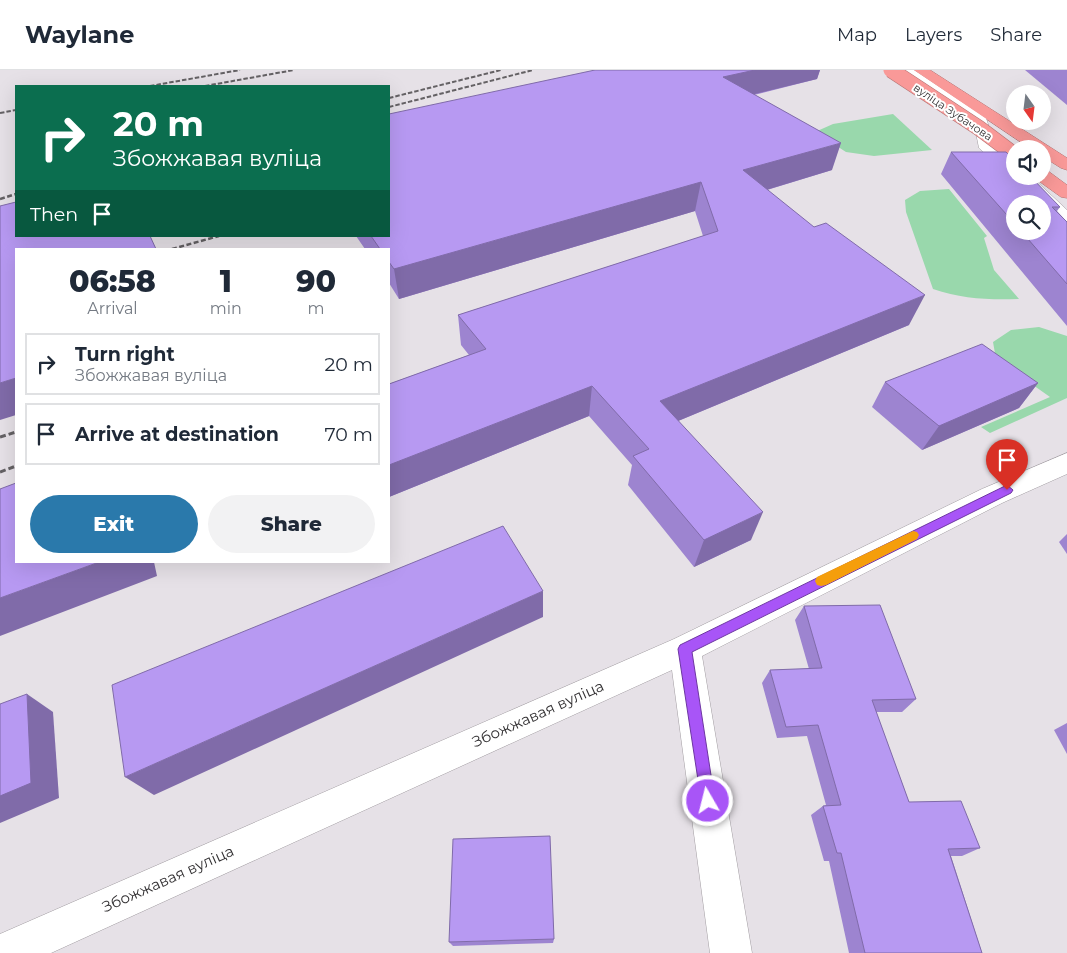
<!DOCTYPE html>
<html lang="en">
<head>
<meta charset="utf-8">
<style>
	:root { --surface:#fff; --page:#f2f2f3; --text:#1f2937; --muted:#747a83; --line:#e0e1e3; --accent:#2a79ab }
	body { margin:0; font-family:Montserrat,sans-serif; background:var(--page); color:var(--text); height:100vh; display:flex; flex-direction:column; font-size:19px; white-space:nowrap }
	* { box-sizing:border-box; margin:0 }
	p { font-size:16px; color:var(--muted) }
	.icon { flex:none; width:28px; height:28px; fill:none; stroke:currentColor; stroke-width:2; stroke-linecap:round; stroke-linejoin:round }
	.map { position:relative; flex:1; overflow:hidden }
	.details { position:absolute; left:15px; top:178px; width:375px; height:315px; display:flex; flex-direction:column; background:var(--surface); border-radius:0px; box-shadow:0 5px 20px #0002 }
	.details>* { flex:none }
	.top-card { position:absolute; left:15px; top:15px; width:375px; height:152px; border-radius:0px; box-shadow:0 5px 20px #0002; background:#0b6e4f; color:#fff; overflow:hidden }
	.needle { width:32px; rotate:166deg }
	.tools { position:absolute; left:1006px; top:15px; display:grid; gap:10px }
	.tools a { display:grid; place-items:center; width:45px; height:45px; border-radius:50%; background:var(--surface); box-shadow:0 5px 20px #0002; font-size:25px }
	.pin { position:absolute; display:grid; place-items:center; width:42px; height:42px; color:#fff; margin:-51px -21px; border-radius:50% 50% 50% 0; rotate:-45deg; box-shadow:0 0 5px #0007 }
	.pin .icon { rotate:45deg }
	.me { position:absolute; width:55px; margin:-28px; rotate:352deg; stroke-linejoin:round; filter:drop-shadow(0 0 4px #0008) }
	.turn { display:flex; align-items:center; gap:18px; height:105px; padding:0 15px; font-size:22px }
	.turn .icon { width:65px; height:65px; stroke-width:2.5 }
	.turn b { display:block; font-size:35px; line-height:42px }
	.then { display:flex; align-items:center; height:48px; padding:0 15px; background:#0003; gap:10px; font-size:19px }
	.eta { display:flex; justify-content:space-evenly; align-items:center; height:85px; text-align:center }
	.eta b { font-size:30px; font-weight:800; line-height:35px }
	.cta { display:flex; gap:10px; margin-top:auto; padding:10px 15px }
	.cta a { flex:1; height:58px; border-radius:30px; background:var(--accent); color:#fff; font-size:20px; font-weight:800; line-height:58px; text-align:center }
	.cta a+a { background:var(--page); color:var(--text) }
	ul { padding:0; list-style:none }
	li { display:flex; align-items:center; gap:15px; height:62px; margin:0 10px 8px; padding:0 5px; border:2px solid var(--line); border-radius:0px }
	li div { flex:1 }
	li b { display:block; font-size:19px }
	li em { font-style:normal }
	header { display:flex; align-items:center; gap:30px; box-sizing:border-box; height:70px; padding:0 25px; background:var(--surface); border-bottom:1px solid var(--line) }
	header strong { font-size:24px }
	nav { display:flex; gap:28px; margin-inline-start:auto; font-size:18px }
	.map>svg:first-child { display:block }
</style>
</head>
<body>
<header>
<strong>Waylane</strong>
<nav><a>Map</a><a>Layers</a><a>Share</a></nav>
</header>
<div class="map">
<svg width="1067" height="883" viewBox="0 0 1067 883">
	<rect width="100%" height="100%" fill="#e6e1e7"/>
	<g fill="#99d8ac">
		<polygon points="893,44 932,80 874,86 846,82 815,62 833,54"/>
		<path d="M949,119L987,166L984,168L994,200L1019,229C989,230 962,229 933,219L906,142L905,130L920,121Z"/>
		<polygon points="1039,257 1067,266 1067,328 990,363 981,357 1050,327 996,289 993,272 1011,260"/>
	</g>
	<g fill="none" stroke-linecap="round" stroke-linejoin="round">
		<defs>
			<g id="street">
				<polygon points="898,0 914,0 986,48 995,76 1015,94 1015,106 1018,106 1009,106 979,78 974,53"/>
				<polygon points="1030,110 1036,111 1067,140 1067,155 1061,154 1042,136 1042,134 1040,134 1021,115 1024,111"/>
				<polygon points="1067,383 1067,404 1002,433 702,586 752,883 710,883 672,600 51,883 0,883 0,864 674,569 982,419"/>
			</g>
			<g id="highway">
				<polygon points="914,0 930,0 1067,88 1067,100 1061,98 1042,86 1042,79 1031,79"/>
				<polygon points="1042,100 1048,101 1067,115 1067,128 1061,127 1036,109 1034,106 1042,106"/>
			</g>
		</defs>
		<use href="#street" stroke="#a29da2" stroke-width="1"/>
		<use href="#highway" stroke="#b37474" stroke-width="1"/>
		<use href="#street" fill="#fff" fill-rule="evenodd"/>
		<use href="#highway" fill="#f99998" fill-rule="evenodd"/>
		<g stroke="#646164" stroke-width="2" stroke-dasharray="4.5 2" stroke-linecap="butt">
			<polyline points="150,16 240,0"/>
			<polyline points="205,16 294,0"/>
			<polyline points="389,28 501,0"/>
			<polyline points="389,37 533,0"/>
			<polyline points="0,43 16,40"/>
		</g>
		<g stroke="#646164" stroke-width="2.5" stroke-dasharray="5 2.5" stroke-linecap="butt">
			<polyline points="0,129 16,124"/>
			<polyline points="172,179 219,166"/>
		</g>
		<g stroke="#646164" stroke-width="3" stroke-dasharray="6 3" stroke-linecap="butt">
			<polyline points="0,367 16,362"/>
			<polyline points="0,402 16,396"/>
		</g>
		<defs>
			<polyline id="highway-bridge" points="891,0 979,58 1015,85"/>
		</defs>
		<use href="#highway-bridge" stroke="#b37474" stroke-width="16" stroke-linecap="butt"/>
		<use href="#highway-bridge" stroke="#f99998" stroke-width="15"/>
	</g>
	<g fill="#9d84d0" fill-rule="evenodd">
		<polygon points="595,0 820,0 817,9 754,25 832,100 767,120 909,255 678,351 751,470 694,497 628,415 632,395 589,346 389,427 389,314 469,285 461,275 458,245 703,166 695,141 399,229 389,213 389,179 365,179 356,166 389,166"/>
		<polygon points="1025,0 1067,0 1067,35"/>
		<path d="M951,82L1060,137L1057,141L1067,152V256L941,104ZM1015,134L1042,161H1015Z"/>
		<polygon points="885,312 1038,313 1019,338 922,380 872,337"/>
		<polygon points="1067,464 1067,484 1059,472"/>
		<polygon points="804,536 916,629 902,642 876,642 909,732 980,778 962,786 951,786 982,883 849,883 829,791 824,791 811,745 823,736 826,735 807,666 777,668 762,613 770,600 809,599 795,550"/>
		<polygon points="1067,653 1067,684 1054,660"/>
		<polygon points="554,869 553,873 453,876 449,872"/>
	</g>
	<g fill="#806ba9">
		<polygon points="755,0 820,0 817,9 718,33 723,7"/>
		<polygon points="841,73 832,100 736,129 743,100"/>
		<polygon points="701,112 695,141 399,229 394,199"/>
		<polygon points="925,225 909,255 654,361 660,331"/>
		<polygon points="16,308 16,345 0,350 0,313"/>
		<polygon points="1038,313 1019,338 922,380 939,356"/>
		<polygon points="592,316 589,346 389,427 389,395"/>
		<polygon points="763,442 751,470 694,497 704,470"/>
		<polygon points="102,491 156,491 154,492 157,506 0,566 0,528"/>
		<polygon points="543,521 543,547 154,725 125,707"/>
		<polygon points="27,624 53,642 59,728 0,753 0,726"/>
	</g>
	<g fill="#b799f2" stroke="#806ba9">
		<polygon points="595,0 755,0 723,7 841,73 743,100 814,157 826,153 925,225 660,331 763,442 704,470 633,386 649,379 592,316 389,395 389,314 486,279 458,245 718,161 701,112 394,199 389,192 389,179 380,179 371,166 389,166 389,44"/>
		<polygon points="951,82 1006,82 1015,91 1015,106 1030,106 1060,137 1052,137 1067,152 1067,214 1021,161 1042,161 1042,134 1015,134 1015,154"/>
		<polygon points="16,132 16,166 150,166 156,179 16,179 16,308 0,313 0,136"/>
		<polygon points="982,274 1038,313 939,356 885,312"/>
		<polygon points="16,413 16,491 102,491 0,528 0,419"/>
		<polygon points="503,456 543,521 125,707 112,615"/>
		<polygon points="880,535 916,629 872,630 909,732 961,731 980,778 948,779 982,883 865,883 841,783 837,783 823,736 841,735 818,655 786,657 770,600 822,598 804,536"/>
		<polygon points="27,624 31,713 0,726 0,634"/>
		<polygon points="550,766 554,869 449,872 453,769"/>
	</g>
	<polygon fill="#a855f7" stroke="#6d37a1" points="1007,415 1013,420 1011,423 692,582 715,731 713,736 708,739 702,736 678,579 680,575"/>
	<polygon fill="#f59e0b" points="913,461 917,462 919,465 917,469 826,515 821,516 817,515 815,511 817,507"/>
	<g text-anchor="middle" stroke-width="4" stroke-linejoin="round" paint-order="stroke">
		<g font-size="11" fill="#323032" stroke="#fff">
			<text transform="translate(953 42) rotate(34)" y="4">вуліца Зубачова</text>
		</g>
		<g font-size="15" fill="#323032" stroke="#fff">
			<text transform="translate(538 644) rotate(-24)" y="5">Збожжавая вуліца</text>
			<text transform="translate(168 809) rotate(-24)" y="5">Збожжавая вуліца</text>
		</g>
	</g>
</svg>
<div class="tools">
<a><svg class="needle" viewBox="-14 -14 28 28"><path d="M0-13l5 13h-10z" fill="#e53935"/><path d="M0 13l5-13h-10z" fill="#747a83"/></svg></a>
<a><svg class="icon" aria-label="sound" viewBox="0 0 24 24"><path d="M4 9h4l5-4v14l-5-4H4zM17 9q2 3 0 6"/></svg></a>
<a><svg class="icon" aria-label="search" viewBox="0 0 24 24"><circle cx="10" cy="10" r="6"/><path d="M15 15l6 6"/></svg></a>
</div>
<div class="pin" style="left:1007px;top:420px;background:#d93025"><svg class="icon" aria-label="arrive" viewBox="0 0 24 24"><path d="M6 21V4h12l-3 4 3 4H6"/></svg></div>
<svg class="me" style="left:708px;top:731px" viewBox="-20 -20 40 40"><circle r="17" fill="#a855f7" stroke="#fff" stroke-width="3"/><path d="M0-11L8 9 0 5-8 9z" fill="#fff"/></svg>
<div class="top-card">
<div class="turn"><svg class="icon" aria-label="right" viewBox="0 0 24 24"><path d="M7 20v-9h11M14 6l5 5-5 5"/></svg><div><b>20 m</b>Збожжавая вуліца</div></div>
<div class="then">Then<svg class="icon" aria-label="arrive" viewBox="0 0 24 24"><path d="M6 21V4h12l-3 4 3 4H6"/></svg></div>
</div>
<section class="details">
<div class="eta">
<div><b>06:58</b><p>Arrival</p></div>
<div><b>1</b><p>min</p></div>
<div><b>90</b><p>m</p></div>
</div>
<ul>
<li><svg class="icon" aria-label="right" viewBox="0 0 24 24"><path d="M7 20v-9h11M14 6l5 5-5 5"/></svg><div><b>Turn right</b><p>Збожжавая вуліца</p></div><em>20 m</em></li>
<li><svg class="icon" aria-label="arrive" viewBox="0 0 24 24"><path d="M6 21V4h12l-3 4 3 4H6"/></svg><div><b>Arrive at destination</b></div><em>70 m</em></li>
</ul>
<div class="cta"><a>Exit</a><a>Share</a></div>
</section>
</div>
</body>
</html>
